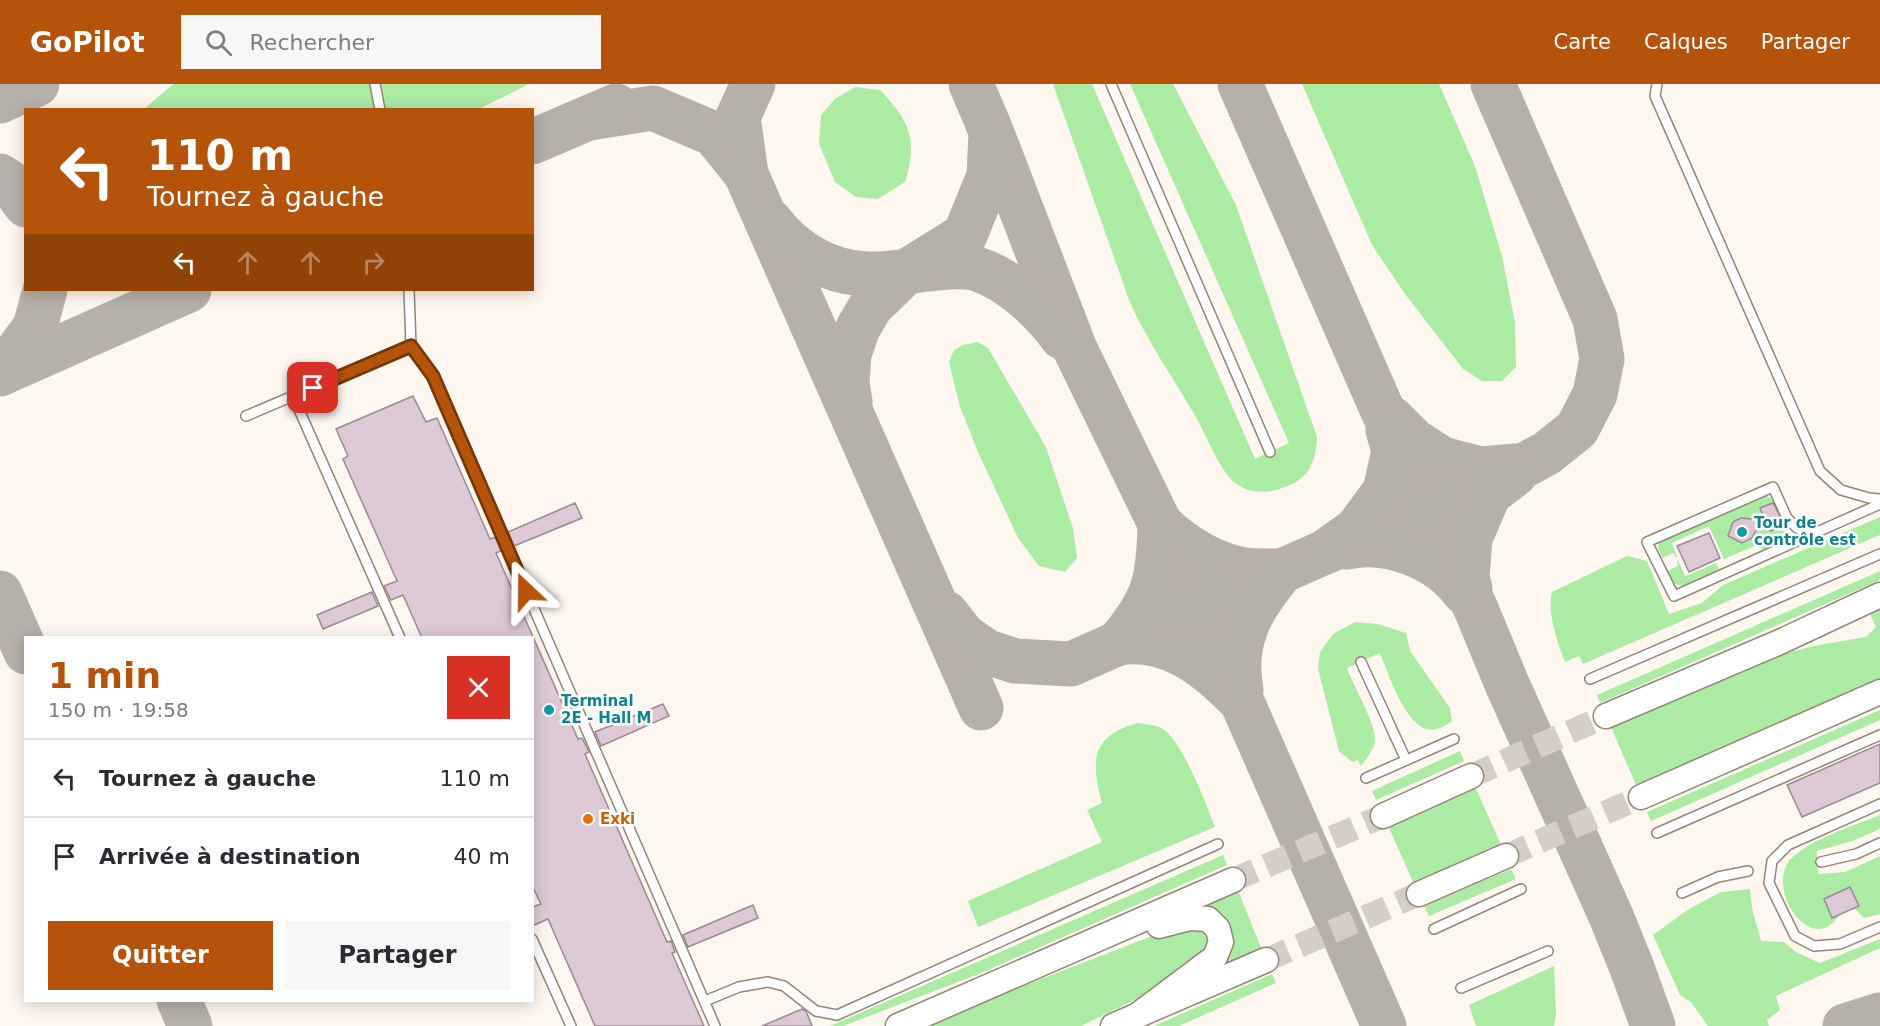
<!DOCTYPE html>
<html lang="fr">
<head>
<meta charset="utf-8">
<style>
	:root { --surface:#fff; --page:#f7f7f7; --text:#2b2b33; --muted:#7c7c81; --line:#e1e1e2; --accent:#b45309 }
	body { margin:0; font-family:"DejaVu Sans",sans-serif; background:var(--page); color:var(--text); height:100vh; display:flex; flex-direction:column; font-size:22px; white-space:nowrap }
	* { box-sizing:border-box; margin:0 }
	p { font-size:20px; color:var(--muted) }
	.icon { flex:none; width:33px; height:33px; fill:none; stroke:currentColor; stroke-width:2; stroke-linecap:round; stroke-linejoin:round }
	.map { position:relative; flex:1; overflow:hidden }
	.side { position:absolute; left:24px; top:552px; width:510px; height:366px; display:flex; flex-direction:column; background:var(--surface); border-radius:0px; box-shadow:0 3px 15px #0003 }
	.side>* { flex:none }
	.banner { position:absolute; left:24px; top:24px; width:510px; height:183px; border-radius:0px; box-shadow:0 3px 15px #0003; background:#b45309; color:#fff; overflow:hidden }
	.pin { position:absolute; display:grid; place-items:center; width:51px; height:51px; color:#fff; margin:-26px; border-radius:12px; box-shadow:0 3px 9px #0006 }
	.me { position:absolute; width:66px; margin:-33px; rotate:337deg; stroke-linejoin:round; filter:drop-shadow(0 0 4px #0008) }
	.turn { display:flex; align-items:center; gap:21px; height:126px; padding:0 24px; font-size:27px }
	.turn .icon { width:78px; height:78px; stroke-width:2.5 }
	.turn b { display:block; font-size:42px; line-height:51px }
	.lanes { display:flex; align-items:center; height:57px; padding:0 24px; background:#0003; justify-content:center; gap:30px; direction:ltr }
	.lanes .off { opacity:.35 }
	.round { display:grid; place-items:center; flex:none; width:63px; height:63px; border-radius:0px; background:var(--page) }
	.overview { display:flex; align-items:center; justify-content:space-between; height:102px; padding:0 24px }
	h1 { font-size:36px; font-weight:700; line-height:45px; color:var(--accent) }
	.primary-button { display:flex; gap:12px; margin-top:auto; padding:12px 24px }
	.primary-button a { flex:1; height:69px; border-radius:0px; background:var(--accent); color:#fff; font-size:24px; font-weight:700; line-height:69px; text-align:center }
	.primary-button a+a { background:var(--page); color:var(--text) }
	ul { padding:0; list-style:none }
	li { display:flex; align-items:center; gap:18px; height:78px; padding:0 24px; border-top:2px solid var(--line) }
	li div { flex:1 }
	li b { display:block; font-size:22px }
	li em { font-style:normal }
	header { display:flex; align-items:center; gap:36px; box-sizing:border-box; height:84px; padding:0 30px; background:var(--accent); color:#fff }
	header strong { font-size:28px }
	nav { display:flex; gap:33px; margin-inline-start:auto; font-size:21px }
	.search { width:420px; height:54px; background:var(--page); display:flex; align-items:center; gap:15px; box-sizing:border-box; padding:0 21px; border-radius:0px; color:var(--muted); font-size:22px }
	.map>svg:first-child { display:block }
</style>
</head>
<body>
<header>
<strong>GoPilot</strong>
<div class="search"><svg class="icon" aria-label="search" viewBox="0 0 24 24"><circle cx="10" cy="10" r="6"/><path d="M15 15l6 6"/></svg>Rechercher</div>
<nav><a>Carte</a><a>Calques</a><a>Partager</a></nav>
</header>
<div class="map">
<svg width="1880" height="942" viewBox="0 0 1880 942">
	<rect width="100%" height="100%" fill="#fdf7f0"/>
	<g fill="#abeba4">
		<polygon points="173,0 529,0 479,25 143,26"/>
		<path d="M1053,0H1092L1255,375L1289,359L1130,0H1173L1236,121L1317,353C1316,374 1311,392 1290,401C1272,409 1251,412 1234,398C1220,386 1206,352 1197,335C1175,296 1147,258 1129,216Z"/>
		<polygon points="1302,0 1439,0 1475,82 1502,172 1515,239 1516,283 1502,297 1482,297 1463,285 1405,210 1372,161"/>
		<path d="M855,3L880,6C910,37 918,56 905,98L878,115L856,113L835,98L819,60L821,31L835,15Z"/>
		<polygon points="978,258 988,264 1046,363 1073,444 1077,474 1065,488 1039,482 1018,454 978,368 960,323 949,278 954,266 963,261"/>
		<path d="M1765,410L1775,418L1761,425L1770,447L1785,441C1786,460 1778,459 1763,467L1759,460L1724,475L1709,442L1672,459L1677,473L1676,474L1673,469L1662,474C1658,465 1656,460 1663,453Z"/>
		<path d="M1880,433V451L1583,580L1579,572L1565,578C1557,557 1547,530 1552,508L1627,472L1647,477L1669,530L1702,519L1723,501Z"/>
		<polygon points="1678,476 1685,492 1716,479 1719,485 1683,502 1674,500 1667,487 1678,482 1677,477"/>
		<polygon points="1880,487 1880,496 1600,619 1597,611"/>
		<polygon points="1880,525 1880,596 1637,703 1610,641 1761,575 1819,561 1866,553 1876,543 1870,530"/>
		<path d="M1355,538L1378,540L1406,549L1410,567L1450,624L1452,637C1445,642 1435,648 1426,645C1404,638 1388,589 1380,569L1347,584C1353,602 1376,639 1375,657C1374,666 1366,675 1361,682L1358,676L1352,678L1339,667L1318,585L1320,568L1333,550Z"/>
		<polygon points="1880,626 1880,636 1651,737 1647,728"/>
		<path d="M1137,639C1144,640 1154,641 1161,644C1181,653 1207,722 1215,743L978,843L968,817L1102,758L1087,726L1102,719C1091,677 1090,653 1137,639Z"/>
		<polygon points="1460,667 1464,677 1376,716 1372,707"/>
		<polygon points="1473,698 1501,761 1414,800 1386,737"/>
		<path d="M1880,731V745L1852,757L1817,767L1818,790L1845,788L1880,772V830L1864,834L1855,825C1851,826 1846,827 1842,829C1835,835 1831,844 1820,845C1808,846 1797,835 1791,825C1783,813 1779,790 1789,777C1808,755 1854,742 1880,731Z"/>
		<polygon points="1223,771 1227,781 979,890 843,942 830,942"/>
		<polygon points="1511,785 1516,795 1429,832 1424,822"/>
		<polygon points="1237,804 1262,866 1221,884 1224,872 1193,824"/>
		<polygon points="1750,805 1752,824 1761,857 1784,858 1796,868 1820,879 1880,855 1880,864 1776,912 1780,926 1767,936 1769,942 1708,942 1691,918 1680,911 1653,851 1689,825 1721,808"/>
		<polygon points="1200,840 1214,859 1141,913 1081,942 920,942 1170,845"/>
		<polygon points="1554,882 1556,930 1554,942 1476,942 1469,921"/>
		<polygon points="1272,890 1276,899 1179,942 1154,942"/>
	</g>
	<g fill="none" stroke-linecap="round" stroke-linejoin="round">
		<g stroke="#b6b0aa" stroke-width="45">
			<polyline points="971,0 991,47 1075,265 1200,522 1384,942"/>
			<polyline points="1240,0 1382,325 1476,525 1507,600 1611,832 1632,884 1653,942"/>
			<polyline points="0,17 37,0"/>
			<polyline points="589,34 653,24 714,50 746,90 981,624"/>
			<polyline points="532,58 616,22"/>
			<polyline points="746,90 738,33 753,0"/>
			<polyline points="0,92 9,98 26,121"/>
			<path d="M770,137C793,168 829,189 867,190C887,191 908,187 927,185C942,184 962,180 977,185C1011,196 1042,226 1062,253"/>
			<polyline points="0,284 11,276 35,243 45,206"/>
			<polyline points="0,290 189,206"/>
			<polyline points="850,318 847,299 849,270 858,244 871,222 907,187 965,151 989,92 991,49"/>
			<polyline points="1391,334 1413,356 1442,375 1481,385 1516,382"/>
			<path d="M1160,440C1182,461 1209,478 1239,485C1253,488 1268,487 1282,487"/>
			<path d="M1347,463C1388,454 1439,474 1464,508"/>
			<polyline points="1325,468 1525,381 1547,369 1577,345 1595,310 1602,275 1595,235 1493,0"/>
			<polyline points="1470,505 1467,493 1470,454 1489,410 1515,390"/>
			<polyline points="0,509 26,568"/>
			<polyline points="946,529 964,552 987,568 1015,577 1071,580 1325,468 1357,445 1385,407 1394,367 1388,346"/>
			<path d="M1118,559C1165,551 1203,579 1235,611"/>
			<path d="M1118,559C1155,516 1159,495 1160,439"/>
			<path d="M1241,606C1232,556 1251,524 1282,487"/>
			<polyline points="179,916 190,942"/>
			<polyline points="1845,942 1880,931"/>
		</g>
	</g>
	<g fill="#ddc8d5" stroke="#9c8995" stroke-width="1.5">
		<polygon points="413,312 426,338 437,334 490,455 496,453 501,467 496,469 578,655 582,654 589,668 585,670 667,858 671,857 675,868 672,869 704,942 595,942 548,835 532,842 532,823 541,820 532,802 532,554 422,554 403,511 391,516 384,502 397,497 343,375 348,372 336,345"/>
		<polygon points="575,419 582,434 514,462 508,448"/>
		<polygon points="1773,419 1785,441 1770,447 1760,424"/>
		<polygon points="1741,434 1761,436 1752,454 1742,459 1728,452 1733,438"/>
		<polygon points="1709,449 1720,474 1689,488 1677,462"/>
		<polygon points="372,508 378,522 323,545 317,531"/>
		<polygon points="663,620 669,632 601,662 595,648"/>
		<polygon points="1880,660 1880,699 1802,733 1787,701"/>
		<polygon points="1850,803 1859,822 1832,834 1824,815"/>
		<polygon points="753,821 758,834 688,863 683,851"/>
		<polygon points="802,925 806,927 812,942 762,942"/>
	</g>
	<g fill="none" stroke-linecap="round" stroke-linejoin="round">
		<g stroke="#d4cec7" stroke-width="24" stroke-dasharray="24 12" stroke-linecap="butt">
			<polyline points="1471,692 1606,632"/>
			<polyline points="1506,772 1641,713"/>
			<polyline points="1233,796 1383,732"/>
			<polyline points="1266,876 1419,810"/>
		</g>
		<defs>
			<g id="lane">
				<polyline points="375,0 380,26"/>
				<polyline points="1111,0 1270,368"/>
				<polyline points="1657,0 1655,12 1820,387 1841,406 1869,414 1880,415"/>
				<polyline points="409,206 411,262 433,292 715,942"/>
				<polyline points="293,312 400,554"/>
				<polyline points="246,332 411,262"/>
				<polyline points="1818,448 1797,444 1787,434 1773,403 1647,458 1674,512 1880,420"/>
				<polyline points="1361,578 1406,676"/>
				<polyline points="1590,595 1880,470"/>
				<polyline points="1366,694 1454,655"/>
				<polyline points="1880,720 1788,761 1772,777 1769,799 1795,852 1814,862 1840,860 1880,843"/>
				<polyline points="1657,749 1880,651"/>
				<polyline points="1821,778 1856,770 1880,759"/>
				<polyline points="1682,809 1718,793 1748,787"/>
				<polyline points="1434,845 1521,805"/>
				<polyline points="532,855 571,942"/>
				<polyline points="1461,904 1548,867"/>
				<polyline points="705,917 739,903 768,898 784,902 816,927 837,931 1218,760"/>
			</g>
			<g id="secondary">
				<polyline points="1606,632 1782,557 1880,511"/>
				<polyline points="1641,713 1880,608"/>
				<polyline points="1383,732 1471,692"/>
				<polyline points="1419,810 1506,772"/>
				<polyline points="1139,930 1215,873 1221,858 1218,845 1208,835 1190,834 1159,842"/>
				<polyline points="898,942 1233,796"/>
				<polyline points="1113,942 1266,876"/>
			</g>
		</defs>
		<use href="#lane" stroke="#938676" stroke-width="12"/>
		<use href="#secondary" stroke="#938676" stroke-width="27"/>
		<use href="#lane" stroke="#fff" stroke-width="9"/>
		<use href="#secondary" stroke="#fff" stroke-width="24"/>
	</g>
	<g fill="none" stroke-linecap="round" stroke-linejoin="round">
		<defs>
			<polyline id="route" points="313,304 411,262 433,292 526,507"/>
		</defs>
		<use href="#route" stroke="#753606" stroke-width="15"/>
		<use href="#route" stroke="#b45309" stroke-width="10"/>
	</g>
	<g fill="#0f9aa8" stroke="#fff" stroke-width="2">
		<circle cx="1742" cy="448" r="6"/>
		<circle cx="549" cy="626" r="6"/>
	</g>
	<circle fill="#e8710a" stroke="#fff" stroke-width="2" cx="588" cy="735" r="6"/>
	<g text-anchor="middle" stroke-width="5" stroke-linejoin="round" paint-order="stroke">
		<g font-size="15" font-weight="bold" fill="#0d838f" stroke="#fff" text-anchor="start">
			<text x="1754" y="444">Tour de<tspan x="1754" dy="17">contrôle est</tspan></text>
			<text x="561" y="622">Terminal<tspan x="561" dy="17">2E - Hall M</tspan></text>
		</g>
		<g font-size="15" font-weight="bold" fill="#c56008" stroke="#fff" text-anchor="start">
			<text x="600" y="740">Exki</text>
		</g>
	</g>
</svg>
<div class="pin" style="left:313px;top:304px;background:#d93025"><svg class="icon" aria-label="arrive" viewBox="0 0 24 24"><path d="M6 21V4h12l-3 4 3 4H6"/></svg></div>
<svg class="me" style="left:526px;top:507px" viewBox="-20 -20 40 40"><path d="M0-17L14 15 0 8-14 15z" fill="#b45309" stroke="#fff" stroke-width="4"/></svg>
<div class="banner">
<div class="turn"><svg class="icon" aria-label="left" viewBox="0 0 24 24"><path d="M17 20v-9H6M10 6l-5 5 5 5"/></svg><div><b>110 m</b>Tournez à gauche</div></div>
<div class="lanes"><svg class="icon" aria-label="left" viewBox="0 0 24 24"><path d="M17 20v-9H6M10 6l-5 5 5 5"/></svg><svg class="icon off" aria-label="ahead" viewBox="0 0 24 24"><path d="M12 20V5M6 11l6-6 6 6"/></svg><svg class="icon off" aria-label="ahead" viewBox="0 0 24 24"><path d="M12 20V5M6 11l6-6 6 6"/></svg><svg class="icon off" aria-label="right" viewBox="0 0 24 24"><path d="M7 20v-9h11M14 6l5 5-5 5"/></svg></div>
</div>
<section class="side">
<div class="overview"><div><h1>1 min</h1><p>150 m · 19:58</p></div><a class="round" style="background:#d93025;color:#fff"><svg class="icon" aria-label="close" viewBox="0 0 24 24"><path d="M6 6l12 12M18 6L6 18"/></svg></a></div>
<ul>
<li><svg class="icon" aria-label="left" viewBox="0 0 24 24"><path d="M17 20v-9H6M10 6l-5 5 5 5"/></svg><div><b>Tournez à gauche</b></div><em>110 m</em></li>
<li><svg class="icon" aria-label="arrive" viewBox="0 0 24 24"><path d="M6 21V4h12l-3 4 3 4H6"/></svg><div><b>Arrivée à destination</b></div><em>40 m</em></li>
</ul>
<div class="primary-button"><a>Quitter</a><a>Partager</a></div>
</section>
</div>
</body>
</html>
